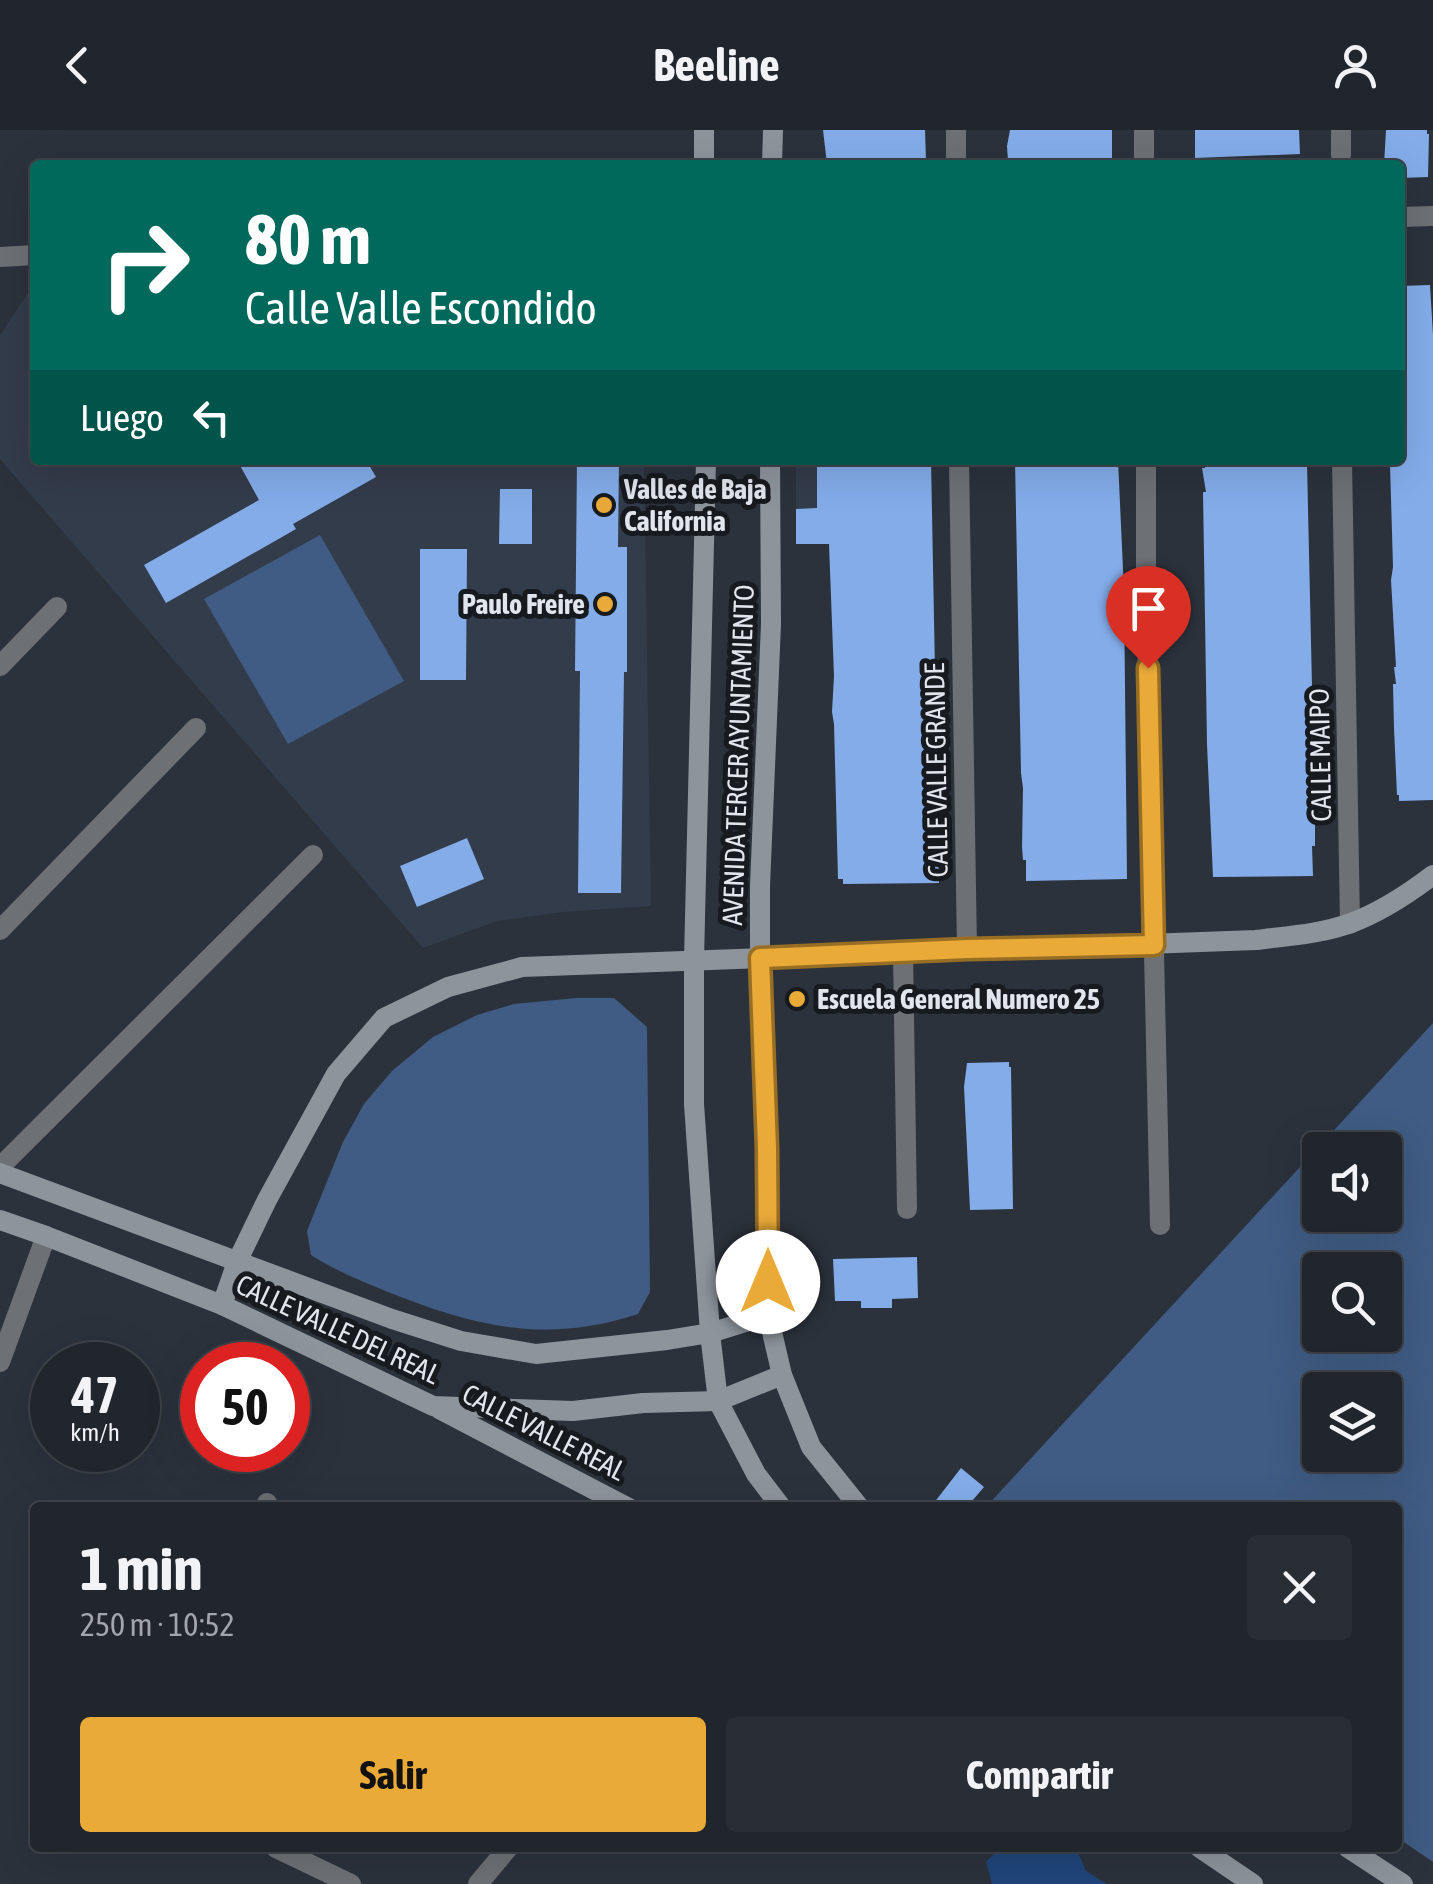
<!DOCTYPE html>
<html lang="es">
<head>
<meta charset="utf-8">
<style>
	:root { --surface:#21262d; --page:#292e35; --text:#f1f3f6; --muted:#a2a5aa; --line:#3e4349; --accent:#eaaa38 }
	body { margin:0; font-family:"Asap Condensed",sans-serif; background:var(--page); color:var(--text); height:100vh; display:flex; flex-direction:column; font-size:38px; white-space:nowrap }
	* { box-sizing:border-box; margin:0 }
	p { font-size:32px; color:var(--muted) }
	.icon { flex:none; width:55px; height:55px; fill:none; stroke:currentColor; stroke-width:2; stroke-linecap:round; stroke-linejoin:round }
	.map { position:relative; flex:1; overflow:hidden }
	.sheet { position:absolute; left:30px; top:1372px; width:1372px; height:350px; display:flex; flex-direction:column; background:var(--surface); border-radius:10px; box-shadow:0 10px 40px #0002,0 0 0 2px var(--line) }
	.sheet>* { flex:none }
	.hud { position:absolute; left:30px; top:30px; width:1375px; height:305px; border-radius:10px; box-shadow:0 10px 40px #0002,0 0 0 2px var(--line); background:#00695c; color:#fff; overflow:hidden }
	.controls { position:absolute; left:1302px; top:1002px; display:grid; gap:20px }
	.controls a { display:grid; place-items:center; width:100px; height:100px; border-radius:10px; background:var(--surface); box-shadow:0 10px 40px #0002,0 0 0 2px var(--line); font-size:50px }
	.speed { position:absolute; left:30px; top:1212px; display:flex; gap:20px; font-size:50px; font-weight:700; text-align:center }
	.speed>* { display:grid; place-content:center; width:130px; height:130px; border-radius:50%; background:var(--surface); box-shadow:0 10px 40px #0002,0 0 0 2px var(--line); line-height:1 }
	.speed small { font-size:25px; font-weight:400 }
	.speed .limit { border:15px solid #d22; background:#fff; color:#111 }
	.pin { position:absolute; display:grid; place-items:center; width:85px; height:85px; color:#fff; margin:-102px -42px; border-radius:50% 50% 50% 0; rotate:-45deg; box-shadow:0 0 10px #0007 }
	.pin .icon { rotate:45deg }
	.me { position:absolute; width:110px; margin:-55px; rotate:0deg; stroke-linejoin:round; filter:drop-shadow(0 0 8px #0008) }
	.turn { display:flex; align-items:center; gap:35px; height:210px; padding:0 50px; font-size:45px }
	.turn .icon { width:130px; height:130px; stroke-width:2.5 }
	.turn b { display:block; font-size:70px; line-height:85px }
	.then { display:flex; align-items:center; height:95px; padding:0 50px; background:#0003; gap:20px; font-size:38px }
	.round { display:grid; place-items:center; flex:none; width:105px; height:105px; border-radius:10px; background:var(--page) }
	.headline { display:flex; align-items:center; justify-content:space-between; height:170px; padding:0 50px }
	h1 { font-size:60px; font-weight:700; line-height:75px }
	.cta { display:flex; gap:20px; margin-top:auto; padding:20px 50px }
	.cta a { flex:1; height:115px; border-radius:10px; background:var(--accent); color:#111; font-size:40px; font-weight:700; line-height:115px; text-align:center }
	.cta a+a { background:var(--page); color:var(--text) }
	header { display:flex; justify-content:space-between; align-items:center; height:130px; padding:0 50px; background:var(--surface); font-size:45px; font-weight:700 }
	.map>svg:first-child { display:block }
</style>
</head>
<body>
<header><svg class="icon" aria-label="back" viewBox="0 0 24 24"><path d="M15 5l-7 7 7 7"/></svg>Beeline<svg class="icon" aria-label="person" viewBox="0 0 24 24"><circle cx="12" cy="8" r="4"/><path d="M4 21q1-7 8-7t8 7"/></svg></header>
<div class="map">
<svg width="1433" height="1754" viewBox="0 0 1433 1754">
	<rect width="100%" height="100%" fill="#2c323c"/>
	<g fill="#333c4b">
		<polygon points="34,154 35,330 644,330 651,776 563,782 497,791 423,818 0,329 0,205"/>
		<rect x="796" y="330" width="72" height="84"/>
	</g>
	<g fill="#405c84" fill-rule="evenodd">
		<polygon points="320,405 404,551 288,614 204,469"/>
		<path d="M576,868H614L647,897L650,1162L638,1184C546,1214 476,1197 388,1162C362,1151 336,1141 311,1125L307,1101L343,1012L364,974L392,941L433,907L477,885L514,874Z"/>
		<path d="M1433,893V1732L1398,1708V1378L986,1377ZM1320,1020H1385V1085H1320ZM1320,1140H1385V1205H1320ZM1320,1260H1385V1325H1320Z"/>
	</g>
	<polygon fill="#20457a" points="999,1718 1076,1718 1086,1741 1107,1754 992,1754 986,1732"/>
	<g fill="#83ace9">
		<polygon points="823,0 925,0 926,32 827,34"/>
		<polygon points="1010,0 1112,0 1112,28 1008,31 1007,16"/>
		<polygon points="1195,0 1299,0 1300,24 1195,28"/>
		<polygon points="1386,0 1427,0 1427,4 1429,4 1428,47 1400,48 1400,35 1384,35"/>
		<polygon points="1430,155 1433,205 1433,670 1399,671 1399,665 1397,665 1394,598 1393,554 1396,554 1394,537 1396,537 1391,450 1393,437 1390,334 1392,334 1392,330 1400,330 1400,156"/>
		<polygon points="237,330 366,330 376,347 293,394 296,399 166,473 144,435 259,370"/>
		<polygon points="577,330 619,330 618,417 627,417 627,542 624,542 621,763 578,763 580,541 575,541"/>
		<polygon points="817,330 931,330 939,753 843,754 843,749 838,749 834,594 832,582 834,546 829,414 796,414 796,379 817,378"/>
		<polygon points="1015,330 1118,330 1124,461 1127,749 1026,751 1026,730 1023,730 1022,717 1023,658 1021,643"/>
		<polygon points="1205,330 1306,330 1305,334 1307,334 1315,690 1315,716 1312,716 1313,746 1213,747 1207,614 1203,362 1206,362 1202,338 1205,338"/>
		<polygon points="500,359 532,359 532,414 499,414"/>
		<polygon points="420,419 467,419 466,550 420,550"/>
		<polygon points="467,708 484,749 417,777 400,736"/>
		<polygon points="1009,932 1009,937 1011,937 1013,1079 970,1080 964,957 967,933"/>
		<polygon points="917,1127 918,1168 892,1169 892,1178 861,1178 861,1171 835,1171 833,1129"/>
		<polygon points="961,1338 984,1357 966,1378 930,1378"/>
	</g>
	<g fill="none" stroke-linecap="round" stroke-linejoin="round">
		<g stroke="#6d7176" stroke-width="20">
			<polyline points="956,0 956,35"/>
			<polyline points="1144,0 1144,35"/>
			<polyline points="1341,0 1341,25"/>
			<polyline points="1400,87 1433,86"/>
			<polyline points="0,127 35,125"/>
			<polyline points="959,330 967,819"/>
			<polyline points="1146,330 1146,458 1160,1095"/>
			<polyline points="1342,330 1350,794"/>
			<polyline points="0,536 57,477"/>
			<polyline points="0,800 196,598"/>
			<polyline points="903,822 907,1079"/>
			<polyline points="0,1037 313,725"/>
			<polyline points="0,1232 46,1106"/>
			<polyline points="265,1378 267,1373"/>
			<polyline points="276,1718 351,1754"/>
			<polyline points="478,1754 508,1718"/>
		</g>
		<g stroke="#8e949c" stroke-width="20">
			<polyline points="704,0 704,35"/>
			<polyline points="772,35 773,0"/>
			<polyline points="706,330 694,830 694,974 710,1203 718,1271 756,1344 782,1378"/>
			<polyline points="770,330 771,494 760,756 760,828 767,1018 768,1185 782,1245 811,1317 860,1378"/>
			<polyline points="0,1043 392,1189 461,1211 536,1224 667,1210 710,1203 768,1185"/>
			<polyline points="0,1090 46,1106 222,1175 433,1276 573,1281 643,1273 718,1271 782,1245"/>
			<path d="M222,1175L237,1132L267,1070L336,944L384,888L448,857L522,837L1256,810C1287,806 1321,804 1351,793C1381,782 1408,764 1433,745"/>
			<polyline points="439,1279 629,1378"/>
			<polyline points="1200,1718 1253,1754"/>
			<polyline points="1348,1718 1403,1754"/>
		</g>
	</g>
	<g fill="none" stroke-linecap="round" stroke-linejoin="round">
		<defs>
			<polyline id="route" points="768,1152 767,1018 760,828 967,819 1154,815 1148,538"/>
		</defs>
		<use href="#route" stroke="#986e24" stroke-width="25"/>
		<use href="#route" stroke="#eaaa38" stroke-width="18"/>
	</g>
	<g fill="#eaaa38" stroke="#171a1e" stroke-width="4">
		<circle cx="604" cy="375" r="10"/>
		<circle cx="605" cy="474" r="10"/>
		<circle cx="797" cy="869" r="10"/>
	</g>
	<g text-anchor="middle" stroke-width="10" stroke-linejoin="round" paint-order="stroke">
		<g font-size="28" font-weight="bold" fill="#e1e5ec" stroke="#171a1e" text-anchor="start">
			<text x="624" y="369">Valles de Baja<tspan x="624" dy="32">California</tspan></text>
			<text x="585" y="484" text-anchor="end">Paulo Freire</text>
			<text x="817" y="879">Escuela General Numero 25</text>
		</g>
		<g font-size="28" fill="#e1e5ec" stroke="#171a1e">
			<text transform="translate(738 625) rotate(-88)" y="10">AVENIDA TERCER AYUNTAMIENTO</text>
			<text transform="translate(1320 625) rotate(-91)" y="10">CALLE MAIPO</text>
			<text transform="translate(936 640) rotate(-91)" y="10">CALLE VALLE GRANDE</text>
			<text transform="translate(338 1199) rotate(25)" y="10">CALLE VALLE DEL REAL</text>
			<text transform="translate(544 1302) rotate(27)" y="10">CALLE VALLE REAL</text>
		</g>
	</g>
</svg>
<div class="controls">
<a><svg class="icon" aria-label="sound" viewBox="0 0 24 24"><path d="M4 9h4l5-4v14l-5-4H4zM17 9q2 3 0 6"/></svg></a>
<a><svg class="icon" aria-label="search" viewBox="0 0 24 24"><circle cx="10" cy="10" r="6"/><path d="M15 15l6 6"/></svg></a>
<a><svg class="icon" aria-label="layers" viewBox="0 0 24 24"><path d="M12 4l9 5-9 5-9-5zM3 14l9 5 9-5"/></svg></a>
</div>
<div class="speed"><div>47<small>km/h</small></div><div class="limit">50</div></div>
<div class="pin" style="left:1148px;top:538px;background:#d93025"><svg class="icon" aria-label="arrive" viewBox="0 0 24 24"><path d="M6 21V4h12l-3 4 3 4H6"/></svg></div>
<svg class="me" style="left:768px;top:1152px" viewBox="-20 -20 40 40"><circle r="19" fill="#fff"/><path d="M0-13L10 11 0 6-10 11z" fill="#eaaa38"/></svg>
<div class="hud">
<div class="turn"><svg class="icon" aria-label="right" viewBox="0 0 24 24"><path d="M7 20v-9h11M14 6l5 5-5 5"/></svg><div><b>80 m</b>Calle Valle Escondido</div></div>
<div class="then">Luego<svg class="icon" aria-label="left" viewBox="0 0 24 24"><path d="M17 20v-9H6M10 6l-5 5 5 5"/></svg></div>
</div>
<section class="sheet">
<div class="headline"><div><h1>1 min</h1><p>250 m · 10:52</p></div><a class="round"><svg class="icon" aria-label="close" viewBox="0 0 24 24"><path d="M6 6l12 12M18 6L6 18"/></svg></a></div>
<div class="cta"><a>Salir</a><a>Compartir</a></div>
</section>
</div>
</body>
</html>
